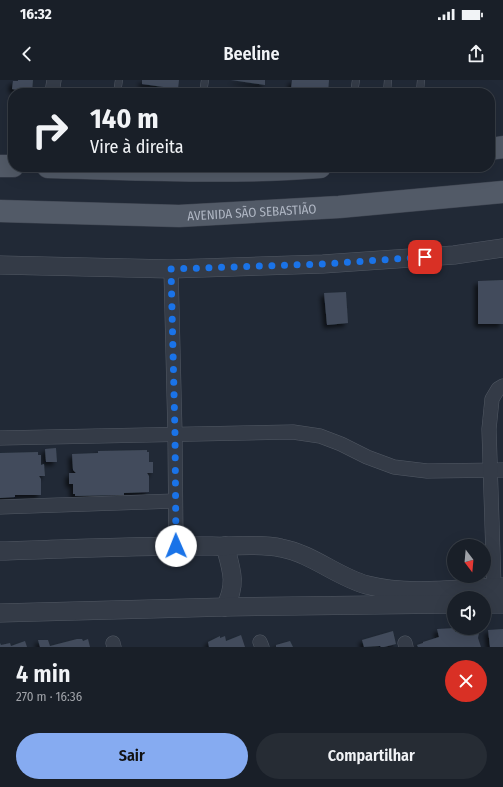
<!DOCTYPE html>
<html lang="pt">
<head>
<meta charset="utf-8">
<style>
	:root { --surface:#191f28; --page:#262c34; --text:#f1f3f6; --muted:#9fa2a8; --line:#373d45; --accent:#86abf1 }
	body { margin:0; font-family:"Fira Sans Condensed",sans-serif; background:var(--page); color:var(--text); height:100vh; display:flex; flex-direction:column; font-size:15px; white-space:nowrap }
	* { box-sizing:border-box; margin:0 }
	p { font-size:13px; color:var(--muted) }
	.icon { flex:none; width:22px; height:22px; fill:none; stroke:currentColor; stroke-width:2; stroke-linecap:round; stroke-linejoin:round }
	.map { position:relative; height:567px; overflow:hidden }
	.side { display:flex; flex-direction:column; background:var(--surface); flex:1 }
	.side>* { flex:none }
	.hud { position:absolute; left:8px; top:8px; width:487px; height:84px; border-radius:16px; box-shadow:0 4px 16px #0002,0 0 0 1px var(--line); background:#191f28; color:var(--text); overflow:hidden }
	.needle { width:26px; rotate:164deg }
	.buttons { position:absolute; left:447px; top:459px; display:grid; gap:8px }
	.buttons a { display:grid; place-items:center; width:44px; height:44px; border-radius:50%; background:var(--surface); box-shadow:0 4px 16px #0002,0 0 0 1px var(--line); font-size:20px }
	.pin { position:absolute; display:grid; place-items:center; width:34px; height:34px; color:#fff; margin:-17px; border-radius:8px; box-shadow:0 2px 6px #0006 }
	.me { position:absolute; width:44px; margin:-22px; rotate:359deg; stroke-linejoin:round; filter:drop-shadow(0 0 3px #0008) }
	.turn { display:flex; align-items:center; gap:14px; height:84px; padding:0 16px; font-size:18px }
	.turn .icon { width:52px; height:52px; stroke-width:2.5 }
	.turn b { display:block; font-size:28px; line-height:34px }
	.round { display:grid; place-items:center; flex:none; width:42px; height:42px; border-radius:21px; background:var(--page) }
	.head { display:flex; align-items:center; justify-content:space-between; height:68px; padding:0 16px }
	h1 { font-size:24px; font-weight:600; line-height:30px }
	.button { display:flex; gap:8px; margin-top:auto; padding:8px 16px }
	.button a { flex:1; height:46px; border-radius:24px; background:var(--accent); color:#111; font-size:16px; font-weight:600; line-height:46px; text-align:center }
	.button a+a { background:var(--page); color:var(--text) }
	.status { display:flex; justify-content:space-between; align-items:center; height:28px; padding:0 20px; background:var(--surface); direction:ltr }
	.status svg { height:11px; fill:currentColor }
	header { display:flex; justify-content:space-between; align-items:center; height:52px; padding:0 16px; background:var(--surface); font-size:18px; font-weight:600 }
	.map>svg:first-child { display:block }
</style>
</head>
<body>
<div class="status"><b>16:32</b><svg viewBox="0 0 49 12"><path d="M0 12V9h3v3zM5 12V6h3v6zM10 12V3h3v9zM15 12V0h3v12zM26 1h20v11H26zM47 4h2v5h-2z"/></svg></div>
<header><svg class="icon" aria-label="back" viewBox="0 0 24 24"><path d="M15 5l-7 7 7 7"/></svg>Beeline<svg class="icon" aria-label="share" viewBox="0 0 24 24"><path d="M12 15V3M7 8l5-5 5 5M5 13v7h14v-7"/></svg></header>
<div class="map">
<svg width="503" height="567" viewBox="0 0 503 567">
	<defs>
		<filter id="shadow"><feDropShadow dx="-3.5" dy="3.5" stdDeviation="2" flood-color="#0009"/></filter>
	</defs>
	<rect width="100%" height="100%" fill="#212936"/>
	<g fill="#424c5b" filter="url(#shadow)">
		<polygon points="18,0 33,0 32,13 18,13 17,10 12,9 13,1 18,1"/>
		<polygon points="142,0 179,0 178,9 142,4"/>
		<polygon points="231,0 265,0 265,5"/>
		<polygon points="292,0 329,0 328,13 291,9"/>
		<polygon points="503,200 503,244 478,244 478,201"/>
		<polygon points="346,212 348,243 327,245 324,213"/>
		<polygon points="56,368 57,382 46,382 45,369"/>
		<polygon points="147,370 147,372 149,372 149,382 153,382 153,393 147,393 149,396 149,412 124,413 124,415 75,416 75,414 73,414 73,404 69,404 69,393 76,393 73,390 72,374 98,373 98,371"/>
		<polygon points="38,372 38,375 41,375 41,385 44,384 45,396 39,396 41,399 41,415 15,415 15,417 0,418 0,373"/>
		<polygon points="455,548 455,552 459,550 459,548 476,548 477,552 479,552 479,553 478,558 481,567 418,567 417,565 423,563 423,562 439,557 437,549"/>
		<polygon points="503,549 503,567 490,567 488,550"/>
		<polygon points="393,551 396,564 384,567 381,567 380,566 364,567 362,560"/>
		<polygon points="241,555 245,567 209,567 208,562 220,556 220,558 225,556 226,561"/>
		<polygon points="77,559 82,559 83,561 88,559 90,567 40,567 38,560 48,560 50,566"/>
		<polygon points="25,561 27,567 0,567 0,563 1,565 10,563 11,566"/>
		<polygon points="290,561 293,567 276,567 276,565"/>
	</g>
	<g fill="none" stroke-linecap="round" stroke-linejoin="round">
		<defs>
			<g id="service">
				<polyline points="420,11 421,0"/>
				<polyline points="387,12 388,0"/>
				<polyline points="117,13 119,0"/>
				<polyline points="203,13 205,0"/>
				<polyline points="354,13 356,0"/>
			</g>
			<g id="minor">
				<polyline points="52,13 54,0"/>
				<polyline points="171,189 175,354 176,466"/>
				<polyline points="0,358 293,352 320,356 341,364 367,377 394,387 427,391 503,390"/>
				<polyline points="0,427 175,421"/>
				<polyline points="494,507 489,349 492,319 498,309 503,306"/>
				<polyline points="260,562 262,567"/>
				<polyline points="113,563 114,567"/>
				<polyline points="405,563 406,567"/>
			</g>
			<g id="tertiary">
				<polyline points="0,185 171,189 323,184 454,175 503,168"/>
				<path d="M225,466C232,491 237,504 225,527"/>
				<path d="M0,471C71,469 141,465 212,466C235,467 259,463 281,468C313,474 337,497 367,505C411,516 459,508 503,507"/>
				<polyline points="484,524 503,524"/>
				<polyline points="0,533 225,527 454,524"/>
			</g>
			<g id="primary">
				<polyline points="490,69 503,67"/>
				<polyline points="0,86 13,86"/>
				<path d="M48,87C138,89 229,94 320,87"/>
				<path id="s1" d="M0,131L179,136L339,127L503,112"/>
			</g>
		</defs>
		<use href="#service" stroke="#525964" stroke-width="8"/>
		<use href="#minor" stroke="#525964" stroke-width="15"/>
		<use href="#tertiary" stroke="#525964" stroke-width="19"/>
		<use href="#primary" stroke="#3e4450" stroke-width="23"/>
		<use href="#service" stroke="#343b47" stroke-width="7"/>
		<use href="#minor" stroke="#343b47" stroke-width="14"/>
		<use href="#tertiary" stroke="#343b47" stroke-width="18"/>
		<use href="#primary" stroke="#525a67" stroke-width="22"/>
	</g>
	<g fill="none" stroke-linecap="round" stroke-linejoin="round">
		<polyline stroke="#1a73e8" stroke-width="7" stroke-dasharray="0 12.6" points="176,466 175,354 171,189 323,184 425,177"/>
	</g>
	<g text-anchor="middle" stroke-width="4" stroke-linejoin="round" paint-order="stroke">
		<g font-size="13" fill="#afb6c3" stroke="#1a202b">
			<text dy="5" stroke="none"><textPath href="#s1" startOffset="252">AVENIDA SÃO SEBASTIÃO</textPath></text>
		</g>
	</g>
</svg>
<div class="buttons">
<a><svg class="needle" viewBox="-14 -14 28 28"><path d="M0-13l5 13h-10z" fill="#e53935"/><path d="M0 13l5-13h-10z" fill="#9fa2a8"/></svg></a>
<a><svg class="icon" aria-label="sound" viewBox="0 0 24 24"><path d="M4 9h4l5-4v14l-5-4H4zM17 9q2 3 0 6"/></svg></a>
</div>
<div class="pin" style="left:425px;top:177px;background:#d93025"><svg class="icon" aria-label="arrive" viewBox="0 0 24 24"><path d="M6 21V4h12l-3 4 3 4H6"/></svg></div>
<svg class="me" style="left:176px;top:466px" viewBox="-20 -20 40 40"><circle r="19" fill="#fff"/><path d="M0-13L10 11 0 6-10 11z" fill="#1a73e8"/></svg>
<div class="hud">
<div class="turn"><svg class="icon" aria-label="right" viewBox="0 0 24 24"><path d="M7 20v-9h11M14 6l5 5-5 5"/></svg><div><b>140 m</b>Vire à direita</div></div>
</div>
</div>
<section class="side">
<div class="head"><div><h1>4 min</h1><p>270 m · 16:36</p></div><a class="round" style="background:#d93025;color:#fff"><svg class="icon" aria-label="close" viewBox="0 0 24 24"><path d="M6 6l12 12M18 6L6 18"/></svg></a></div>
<div class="button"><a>Sair</a><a>Compartilhar</a></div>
</section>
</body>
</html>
